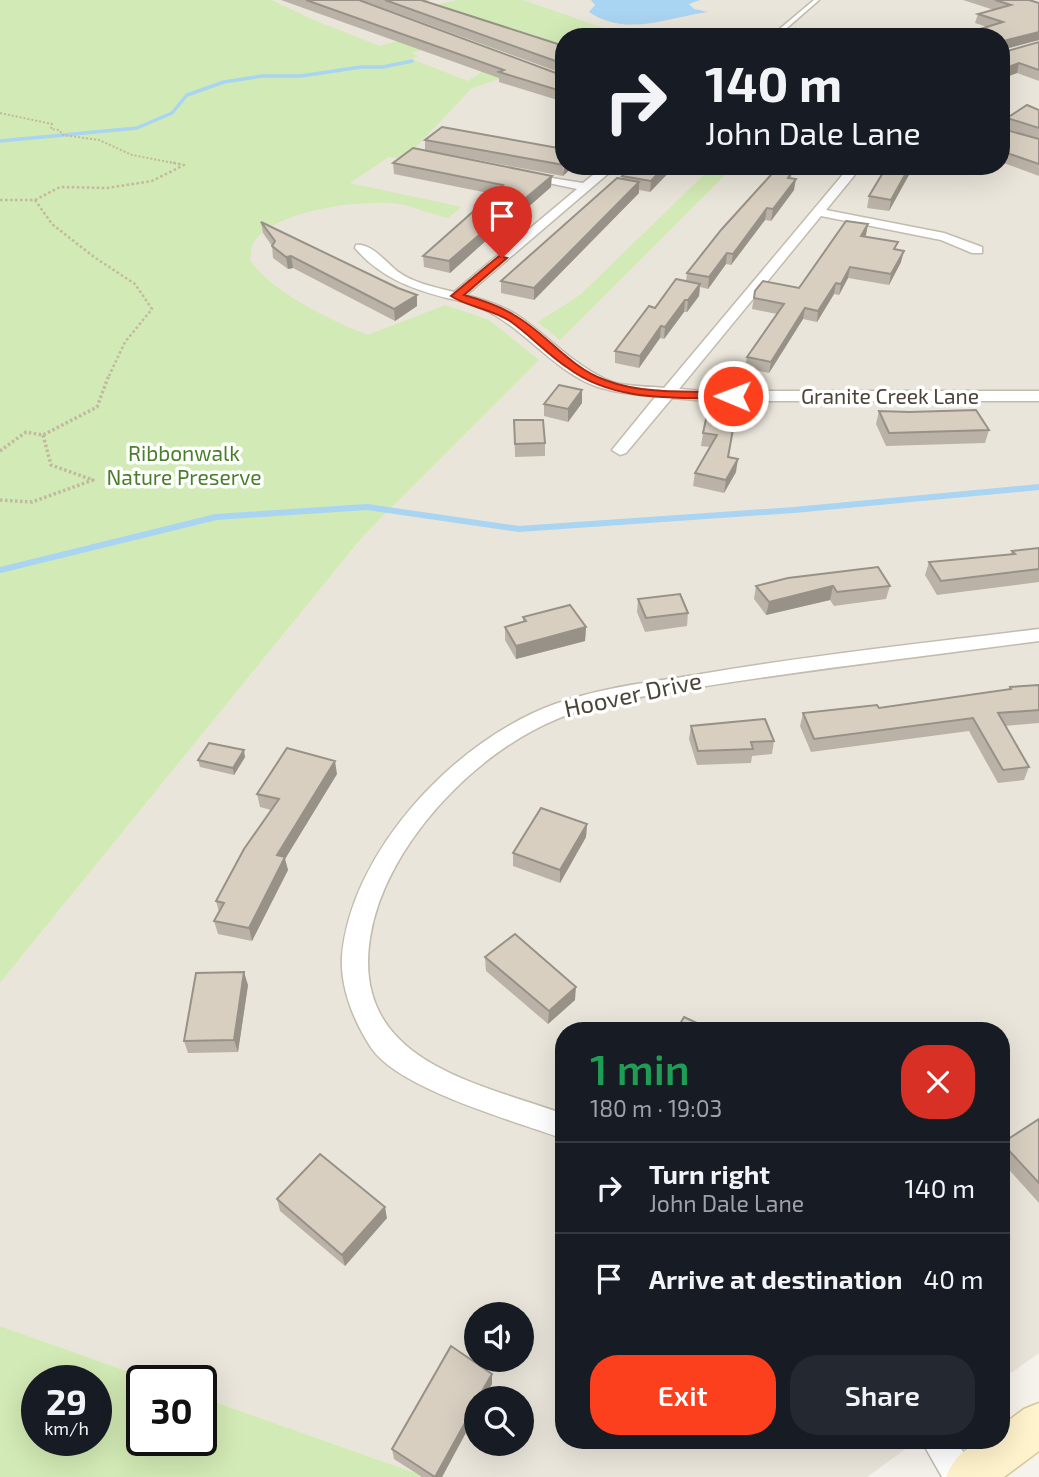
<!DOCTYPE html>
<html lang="en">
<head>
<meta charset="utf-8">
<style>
	:root { --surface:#171b24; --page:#242831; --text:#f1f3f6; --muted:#9ea1a6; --line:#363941; --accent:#fc3f1d }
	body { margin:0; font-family:"Exo 2",sans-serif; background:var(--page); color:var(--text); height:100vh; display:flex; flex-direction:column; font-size:26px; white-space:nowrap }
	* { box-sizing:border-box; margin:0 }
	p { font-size:23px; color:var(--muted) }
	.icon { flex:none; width:38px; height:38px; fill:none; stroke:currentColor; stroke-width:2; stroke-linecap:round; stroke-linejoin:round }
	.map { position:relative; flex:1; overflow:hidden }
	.sheet { position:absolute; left:555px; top:1022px; width:455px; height:427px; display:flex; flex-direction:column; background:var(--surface); border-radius:28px; box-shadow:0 7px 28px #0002 }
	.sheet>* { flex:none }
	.hud { position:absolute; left:555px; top:28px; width:455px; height:147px; border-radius:28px; box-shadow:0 7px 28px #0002; background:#171b24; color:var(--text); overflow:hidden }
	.fabs { position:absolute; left:464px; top:1302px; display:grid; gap:14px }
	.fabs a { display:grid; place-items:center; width:70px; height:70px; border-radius:50%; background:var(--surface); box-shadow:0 7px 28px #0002; font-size:35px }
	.speed { position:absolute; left:21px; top:1365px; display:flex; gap:14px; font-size:35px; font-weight:700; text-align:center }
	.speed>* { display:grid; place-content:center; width:91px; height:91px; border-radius:50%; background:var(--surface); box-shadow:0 7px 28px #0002; line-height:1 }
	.speed small { font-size:18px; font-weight:400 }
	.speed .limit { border:4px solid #111; border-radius:10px; background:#fff; color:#111 }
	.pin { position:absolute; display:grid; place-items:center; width:60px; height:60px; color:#fff; margin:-72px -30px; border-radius:50% 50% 50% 0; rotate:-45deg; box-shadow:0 0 7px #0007 }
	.pin .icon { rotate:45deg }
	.me { position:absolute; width:77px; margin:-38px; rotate:271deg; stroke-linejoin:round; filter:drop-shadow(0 0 5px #0008) }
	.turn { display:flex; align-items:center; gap:24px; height:147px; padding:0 35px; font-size:32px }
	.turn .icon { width:91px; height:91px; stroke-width:2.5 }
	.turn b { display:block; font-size:49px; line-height:60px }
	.round { display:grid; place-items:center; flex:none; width:74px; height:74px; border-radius:28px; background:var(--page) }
	.head { display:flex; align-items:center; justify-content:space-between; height:119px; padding:0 35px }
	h1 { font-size:42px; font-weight:600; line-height:52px; color:#1e9e55 }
	.cta { display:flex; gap:14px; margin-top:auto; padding:14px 35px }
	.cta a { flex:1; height:80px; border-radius:28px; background:var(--accent); color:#fff; font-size:28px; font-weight:600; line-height:80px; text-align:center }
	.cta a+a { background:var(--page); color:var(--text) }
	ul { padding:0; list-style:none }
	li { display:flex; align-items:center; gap:21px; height:91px; padding:0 35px; border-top:2px solid var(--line) }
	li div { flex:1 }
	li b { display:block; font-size:26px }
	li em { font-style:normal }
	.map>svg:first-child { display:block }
</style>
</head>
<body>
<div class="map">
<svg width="1039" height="1477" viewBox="0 0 1039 1477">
	<rect width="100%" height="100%" fill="#f6f3ec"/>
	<path fill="#eae5da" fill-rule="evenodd" d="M247,0H1039V1353L1001,1380V1031H564V1440H918L867,1477H427L201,1397V1381H155L0,1326V983L364,535L470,429L190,255ZM564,37H1001V166H564ZM476,1314H522V1360H476ZM476,1398H522V1444H476Z"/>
	<g fill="#d2eab5" fill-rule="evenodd">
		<path d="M0,0H272L309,18L380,46L419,35L443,44L412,53L418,56L412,59L468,81L495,63L521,72L472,88L415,148L399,158L389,157L350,183L462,207L448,218C435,215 424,211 412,207C378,195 271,209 253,244C251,248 251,255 250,260C270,291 333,322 368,335L445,305L489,320L539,360L364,535L0,983Z"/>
		<polygon points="459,0 523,0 630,37 564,37 563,45 520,58 485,46 521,36 492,24 454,35 427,25 462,15 427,6"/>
		<polygon points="713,166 734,166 560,340 538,322 580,295"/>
		<path d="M0,1326L155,1381H142V1440H201V1397L427,1477H0ZM37,1381H96V1440H37Z"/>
	</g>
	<path fill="#a9d4f2" d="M591,0H700L689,4L694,9L708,12C666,18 626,37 589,12L595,5Z"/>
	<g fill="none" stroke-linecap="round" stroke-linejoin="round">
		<polyline stroke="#a9d4f2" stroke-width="3.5" points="0,141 137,128 172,113 187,95 224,82 262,76 301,76 361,67 383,67 412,61"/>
		<polyline stroke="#a9d4f2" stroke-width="6" points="0,570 216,517 367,507 519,529 794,510 1039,487"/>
		<defs>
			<polygon id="service" points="814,0 819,0 780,34 774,37 768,37 776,32"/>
			<g id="minor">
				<path d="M604,166H617L466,295C484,300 501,305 517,315C547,335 571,363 605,379C622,387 644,386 664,388L850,166H862L826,210L944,233L982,247V253H972L941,240L821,216L679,389L706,391H1039V401H706L672,398L626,453L620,455L612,450L656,396C636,395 617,393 598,387C554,372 525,328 483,309C472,303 459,301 447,298C411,289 380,277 355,248L356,245C371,243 386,262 397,271C413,283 434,287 454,292L577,189L520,177V173L583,183Z"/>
				<path d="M1039,629V641C926,656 812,669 700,687C652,696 602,700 557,719C474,753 384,847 370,938C351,1061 474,1082 564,1114V1139C515,1121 401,1090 372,1049C355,1024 340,988 342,957C351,850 457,739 555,704C602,687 652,682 701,674C813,655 926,643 1039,629Z"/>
				<polygon points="921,1440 956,1440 978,1477 942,1477"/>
			</g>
			<path id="secondary" d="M1039,1403V1451L1004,1477H946C956,1452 974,1440 1001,1440V1426L1024,1409Z"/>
		</defs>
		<use href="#service" stroke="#c2bbae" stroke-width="3"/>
		<use href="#minor" stroke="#c2bbae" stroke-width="3"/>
		<use href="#secondary" stroke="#d6c79b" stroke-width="3"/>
		<polyline stroke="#c4b79f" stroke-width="2" stroke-dasharray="2 2" stroke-linecap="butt" points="0,113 52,124 51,129 59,130 63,135 99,140 132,155 179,164"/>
		<g stroke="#c4b79f" stroke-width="2.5" stroke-dasharray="2.5 2.5" stroke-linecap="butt">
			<polyline points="0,200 35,200 52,224 94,257 135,284 152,309 125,342 109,376"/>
			<polyline points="35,200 60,187 107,188 152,181 184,165 170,162"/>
		</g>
		<g stroke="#c4b79f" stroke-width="3.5" stroke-dasharray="2.5 2.5" stroke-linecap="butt">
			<polyline points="0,451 26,432 43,435 97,407 109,375"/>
			<polyline points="0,500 32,502 93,480 51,465 43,435"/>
		</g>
		<use href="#service" fill="#fff" fill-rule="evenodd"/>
		<use href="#minor" fill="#fff" fill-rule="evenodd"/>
		<use href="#secondary" fill="#fff3cd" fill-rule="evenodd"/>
	</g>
	<g fill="#bab2a6">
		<polygon points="281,0 359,0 564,76 564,102 499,82 499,78"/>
		<polygon points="361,0 430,0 424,1 564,46 564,74"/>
		<polygon points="963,0 1029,0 1039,3 1039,40 1002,50 1004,52 1039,42 1039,81 1017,73 1001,79 1001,37 954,37 987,27 975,23 978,14 994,10"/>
		<polygon points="1039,110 1039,176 1001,162 1001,122 1003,129 1038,139 1004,128 1007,118"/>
		<polygon points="425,140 564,149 563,176 425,150"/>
		<polygon points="393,163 551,187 503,229 500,228 450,273 424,267 423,256 493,194 394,174"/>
		<polygon points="675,166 650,192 639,190 639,193 534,300 501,293 501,281 621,179 622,176"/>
		<polygon points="792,171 791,178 794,190 771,221 765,220 731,265 726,264 708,289 700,287 699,296 687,312 684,312 664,339 660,338 639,368 615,363 615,351 655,308 686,281 687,273"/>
		<polygon points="910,173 889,211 867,208 869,196"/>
		<polygon points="261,222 398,288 417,295 417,306 395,321 293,268 288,269 273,258 272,246 263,233"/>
		<polygon points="868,224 865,236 896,249 901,262 889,285 848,278 839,295 834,294 817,322 803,319 769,373 745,368 747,357 777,314 752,309 755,291 799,288"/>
		<polygon points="582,403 568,422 544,416 544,404"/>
		<polygon points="737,407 728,457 736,472 724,493 693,486 695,473 710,447 701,446 703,433"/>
		<polygon points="879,411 909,412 989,430 985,443 886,446 876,424"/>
		<polygon points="514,420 545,443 545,456 515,457"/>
		<polygon points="1039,548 1039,582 937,595 925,575 929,562 1010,555 1012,551"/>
		<polygon points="756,586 890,586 886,599 834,606 830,600 766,615 754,599"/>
		<polygon points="638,599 688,613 687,626 645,632 637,612"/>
		<polygon points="523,617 586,627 585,641 516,659 505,640 505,627 523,622"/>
		<polygon points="1039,685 1039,723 1005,726 1029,767 1024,780 998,783 969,731 811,752 800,726 803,713 879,708 1009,689 1010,687"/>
		<polygon points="691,726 774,741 772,754 752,756 751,763 697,765 689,739"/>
		<polygon points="245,757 234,775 200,767 198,760"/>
		<polygon points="337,774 285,859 288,870 252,941 218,934 214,921 219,912 216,901 271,810 260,807 257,794"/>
		<polygon points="587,824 586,837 560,883 513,866 513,853"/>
		<polygon points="485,957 575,1000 548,1024 486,971"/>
		<polygon points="248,985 238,1052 188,1053 184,1041"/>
		<polygon points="1039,1119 1039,1203 1001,1161 1001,1145 1002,1143"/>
		<polygon points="277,1199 387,1218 345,1266 280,1211"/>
		<polygon points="564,1273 564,1308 555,1304 556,1293"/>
		<polygon points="492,1374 492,1384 476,1398 476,1414 442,1477 422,1477 394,1459 392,1449"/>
	</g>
	<g fill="#979187">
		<polygon points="1039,32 1039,40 1001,50 1003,41"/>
		<polygon points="1019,63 1017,73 1001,79 1001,70"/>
		<polygon points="564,165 564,166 574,166 563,176"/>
		<polygon points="665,166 675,166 650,192 651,181"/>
		<polygon points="910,166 917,166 910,173 889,211 891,200"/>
		<polygon points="552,176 551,187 503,229 503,217"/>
		<polygon points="796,179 794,190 771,221 773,209"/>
		<polygon points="639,182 639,193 534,300 534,288"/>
		<polygon points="767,208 765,220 731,265 733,254"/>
		<polygon points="500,217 500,228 450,273 449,261"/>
		<polygon points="868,224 866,235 859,247 861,236"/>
		<polygon points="904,251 901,262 889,285 891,274"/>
		<polygon points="727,253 726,264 708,289 709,277"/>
		<polygon points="291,256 293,268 288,269 286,257"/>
		<polygon points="850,267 848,278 839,295 841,284"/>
		<polygon points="836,283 834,294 817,322 818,311"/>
		<polygon points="700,284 699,296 687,312 688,300"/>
		<polygon points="417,295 417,306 395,321 394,309"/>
		<polygon points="685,300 684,312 664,339 665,327"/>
		<polygon points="805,308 803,319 769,373 771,362"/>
		<polygon points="661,326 660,338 639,368 640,356"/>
		<polygon points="582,390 582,403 568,422 568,409"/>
		<polygon points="738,459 736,472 724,493 726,480"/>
		<polygon points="833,586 830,600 766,615 769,602"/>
		<polygon points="586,627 585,641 516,659 516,646"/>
		<polygon points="244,750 245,757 234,775 233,768"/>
		<polygon points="335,761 337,774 285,859 288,870 252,941 249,928 277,855"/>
		<polygon points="587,824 586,837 560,883 560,870"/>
		<polygon points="244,972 248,985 238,1052 234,1040"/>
		<polygon points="576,987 575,1000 548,1024 549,1011"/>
		<polygon points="385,1207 387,1218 345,1266 342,1255"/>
		<polygon points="1009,1239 1001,1250 1001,1243"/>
		<polygon points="492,1374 492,1384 484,1398 478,1398"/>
		<polygon points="476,1403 476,1414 442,1477 435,1477"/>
	</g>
	<g fill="#d8cfc1" stroke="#979187" stroke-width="2">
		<polygon points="306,0 359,0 564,76 564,92 499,72 504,70"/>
		<polygon points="385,0 421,0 564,46 564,64"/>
		<polygon points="995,0 1029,0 1039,3 1039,32 1003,41 1001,48 1001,37 954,37 1003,22 978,14 1011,5"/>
		<polygon points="1039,42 1039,70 1019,63 1001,70 1001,50 1004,52"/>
		<polygon points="1027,105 1039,110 1039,128 1007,118"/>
		<polygon points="1001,122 1003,129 1039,139 1039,164 1001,151"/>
		<polygon points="442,127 564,149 564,165 425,140"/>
		<polygon points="413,148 552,176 503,217 500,217 449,261 423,256 503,185 393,163"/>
		<polygon points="632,166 665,166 651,181 622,176"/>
		<polygon points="779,166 786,166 792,171 788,178 796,179 773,209 767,208 733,254 727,253 709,277 687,273 721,230"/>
		<polygon points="887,166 910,166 891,200 869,196"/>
		<polygon points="617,178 639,182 534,288 501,281"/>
		<polygon points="846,221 868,224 861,236 898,242 894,249 904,251 891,274 850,267 841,284 836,283 818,311 805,308 771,362 747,357 784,304 754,298 755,291 763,281 799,288"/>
		<polygon points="261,222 398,288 417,295 394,309 291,256 286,257 272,246 275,241"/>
		<polygon points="676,279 700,284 688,300 685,300 665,327 661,326 640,356 615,351 649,306 655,308"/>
		<polygon points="559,385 582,390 568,409 544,404"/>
		<polygon points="734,406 737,407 728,457 738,459 726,480 695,473 717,435 703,433 708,410 730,413"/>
		<polygon points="976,410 989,430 889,433 879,411 909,412"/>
		<polygon points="514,420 543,420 545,443 515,444"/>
		<polygon points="1039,548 1039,569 941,581 929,562 1015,554 1012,551"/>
		<polygon points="878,567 890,586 837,592 833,586 769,602 756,586 788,578"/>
		<polygon points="680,594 688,613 646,618 638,599"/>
		<polygon points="570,605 586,627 516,646 505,627 526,621 523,617"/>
		<polygon points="1039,685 1039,710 998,713 1029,767 1003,770 973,718 814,739 803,713 877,705 879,708 1011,689 1010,687"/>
		<polygon points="765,719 774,741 751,742 753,749 698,751 691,726"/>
		<polygon points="209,743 244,750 233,768 198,760"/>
		<polygon points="287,748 335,761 277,855 285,857 249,928 214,921 224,903 216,901 244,849 279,799 257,794"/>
		<polygon points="541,808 587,824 560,870 513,853"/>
		<polygon points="515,934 576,987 549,1011 485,957"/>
		<polygon points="244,972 234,1040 184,1041 196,973"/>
		<polygon points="684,1017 714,1031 676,1031"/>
		<polygon points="1039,1119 1039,1183 1002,1143"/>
		<polygon points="320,1154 385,1207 342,1255 277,1199"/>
		<polygon points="1001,1229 1009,1239 1001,1243"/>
		<polygon points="564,1273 564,1296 556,1293"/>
		<polygon points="451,1346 492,1374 478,1398 476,1398 476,1403 435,1477 392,1449"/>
	</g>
	<path fill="#fc3f1d" stroke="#a42913" stroke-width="2" d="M499,256L507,258L464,295C482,300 498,305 514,315C546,333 569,367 605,380C644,395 691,391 733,392L738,396L733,399C677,397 615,403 568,368C547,354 530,335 510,321C492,309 465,306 451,296Z"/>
	<g text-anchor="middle" stroke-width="7" stroke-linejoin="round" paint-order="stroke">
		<g font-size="21" fill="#4b4439" stroke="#fff">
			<text x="890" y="404">Granite Creek Lane</text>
		</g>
		<g font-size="21" fill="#4a7f2a" stroke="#fff">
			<text x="184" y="461">Ribbonwalk<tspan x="184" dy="24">Nature Preserve</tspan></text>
		</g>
		<g font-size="24" fill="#4b4439" stroke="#fff">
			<text transform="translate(633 695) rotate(-12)" y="8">Hoover Drive</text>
		</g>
	</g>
</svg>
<div class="fabs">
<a><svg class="icon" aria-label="sound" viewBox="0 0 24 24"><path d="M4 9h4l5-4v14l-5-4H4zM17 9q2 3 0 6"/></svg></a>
<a><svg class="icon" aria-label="search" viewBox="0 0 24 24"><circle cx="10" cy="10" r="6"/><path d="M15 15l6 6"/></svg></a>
</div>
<div class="speed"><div>29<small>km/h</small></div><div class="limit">30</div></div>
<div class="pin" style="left:502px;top:258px;background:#d93025"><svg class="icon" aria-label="arrive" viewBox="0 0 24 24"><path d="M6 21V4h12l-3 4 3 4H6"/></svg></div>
<svg class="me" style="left:733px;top:396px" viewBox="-20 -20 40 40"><circle r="17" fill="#fc3f1d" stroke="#fff" stroke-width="3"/><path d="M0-11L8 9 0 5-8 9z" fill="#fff"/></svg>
<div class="hud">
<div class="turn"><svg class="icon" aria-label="right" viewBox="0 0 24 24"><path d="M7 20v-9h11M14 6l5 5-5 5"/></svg><div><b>140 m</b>John Dale Lane</div></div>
</div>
<section class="sheet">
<div class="head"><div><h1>1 min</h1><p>180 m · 19:03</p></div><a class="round" style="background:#d93025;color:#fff"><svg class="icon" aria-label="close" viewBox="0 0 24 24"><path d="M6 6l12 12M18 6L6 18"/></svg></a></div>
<ul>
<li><svg class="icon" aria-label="right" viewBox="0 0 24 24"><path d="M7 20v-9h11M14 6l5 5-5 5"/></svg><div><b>Turn right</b><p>John Dale Lane</p></div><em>140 m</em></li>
<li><svg class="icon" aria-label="arrive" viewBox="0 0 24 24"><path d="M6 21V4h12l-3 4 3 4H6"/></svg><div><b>Arrive at destination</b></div><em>40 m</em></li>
</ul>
<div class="cta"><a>Exit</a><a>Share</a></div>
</section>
</div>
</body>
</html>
